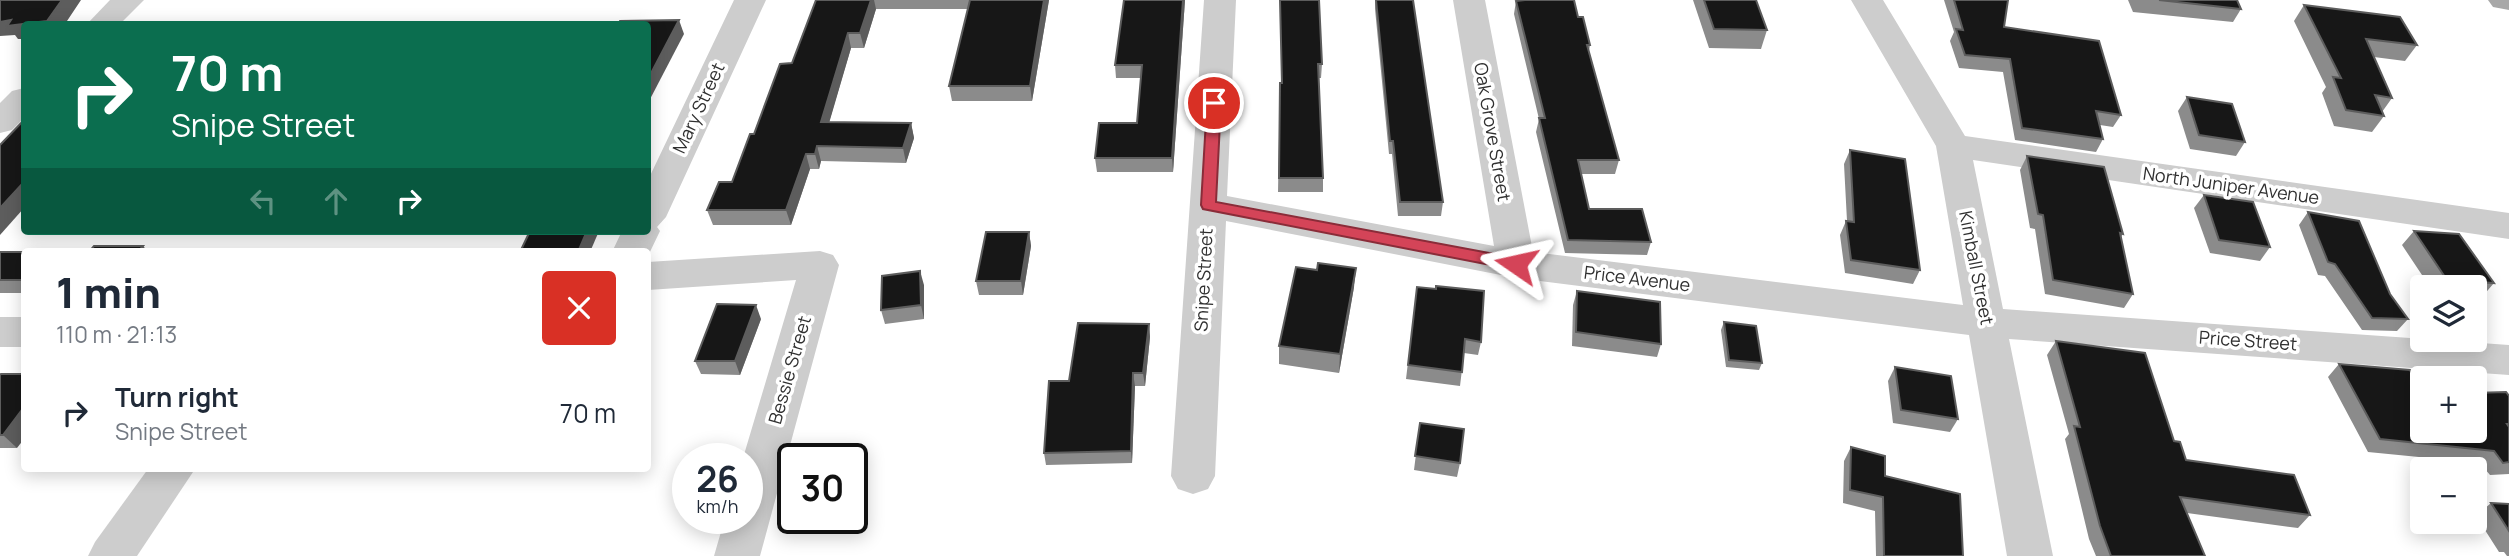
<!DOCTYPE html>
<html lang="en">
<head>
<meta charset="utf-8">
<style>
	:root { --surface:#fff; --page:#f2f2f3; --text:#1f2937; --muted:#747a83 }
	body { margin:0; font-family:Manrope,sans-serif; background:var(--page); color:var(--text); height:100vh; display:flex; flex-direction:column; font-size:26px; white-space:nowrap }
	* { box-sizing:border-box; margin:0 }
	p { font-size:23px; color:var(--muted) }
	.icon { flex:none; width:38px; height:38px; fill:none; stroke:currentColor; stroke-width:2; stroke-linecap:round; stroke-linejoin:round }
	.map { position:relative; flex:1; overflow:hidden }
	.panel { position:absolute; left:21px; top:248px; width:630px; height:224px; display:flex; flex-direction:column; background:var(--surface); border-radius:7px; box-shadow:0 4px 18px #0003 }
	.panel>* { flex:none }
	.hud { position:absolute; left:21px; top:21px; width:630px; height:214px; border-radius:7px; box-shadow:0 4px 18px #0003; background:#0b6e4f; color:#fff; overflow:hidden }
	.controls { position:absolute; left:2410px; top:275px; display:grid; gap:14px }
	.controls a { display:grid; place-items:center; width:77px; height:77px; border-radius:7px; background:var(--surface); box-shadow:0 4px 18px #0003; font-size:35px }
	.speed { position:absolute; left:672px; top:443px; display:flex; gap:14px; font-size:35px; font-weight:700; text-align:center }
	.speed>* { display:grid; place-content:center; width:91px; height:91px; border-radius:50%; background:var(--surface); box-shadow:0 4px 18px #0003; line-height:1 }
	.speed small { font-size:18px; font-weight:400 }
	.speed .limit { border:4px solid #111; border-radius:10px; background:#fff; color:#111 }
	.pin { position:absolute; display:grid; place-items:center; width:60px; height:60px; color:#fff; margin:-30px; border:4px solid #fff; border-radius:50%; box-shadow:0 2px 7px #0007 }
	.me { position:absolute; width:77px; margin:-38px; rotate:281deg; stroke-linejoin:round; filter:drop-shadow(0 0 5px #0008) }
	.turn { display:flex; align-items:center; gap:24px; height:147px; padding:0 35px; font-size:32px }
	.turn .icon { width:91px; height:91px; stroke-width:2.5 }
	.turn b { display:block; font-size:49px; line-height:60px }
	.lanes { display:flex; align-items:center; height:66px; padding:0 35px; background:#0003; justify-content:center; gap:35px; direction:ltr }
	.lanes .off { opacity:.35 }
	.round { display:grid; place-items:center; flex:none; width:74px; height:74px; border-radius:7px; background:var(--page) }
	.overview { display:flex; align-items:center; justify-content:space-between; height:119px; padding:0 35px }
	h1 { font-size:42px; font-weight:800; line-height:52px }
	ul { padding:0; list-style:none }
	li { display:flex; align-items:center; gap:21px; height:91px; padding:0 35px }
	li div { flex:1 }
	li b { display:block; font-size:26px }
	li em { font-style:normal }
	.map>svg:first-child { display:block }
</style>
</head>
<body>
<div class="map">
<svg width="2509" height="556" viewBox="0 0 2509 556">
	<rect width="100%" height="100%" fill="#fff"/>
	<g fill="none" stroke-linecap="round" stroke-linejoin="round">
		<g fill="#cdcdcd" fill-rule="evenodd">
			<polygon points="110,0 144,0 120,24 87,24"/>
			<polygon points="734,0 766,0 666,217 657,227 660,231 648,256 648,252 612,252 622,231 648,231 648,180"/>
			<polygon points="1204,0 1236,0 1227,196 1494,246 1453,0 1485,0 1533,252 1963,305 1936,146 1851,0 1883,0 1965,136 2509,213 2509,239 1973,160 2003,309 2509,345 2509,375 2009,339 2053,556 2007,556 1969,335 1516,278 1226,221 1215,476 1208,489 1193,494 1178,489 1171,476"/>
			<polygon points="24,88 24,118 12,130 0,133 0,103 12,91"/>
			<polygon points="820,251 833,255 839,265 760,556 714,556 725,518 747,518 747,458 743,458 796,280 648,290 648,262"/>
			<rect x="0" y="317" width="24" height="30"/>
			<polygon points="148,469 195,469 137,556 88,556 95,542"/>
		</g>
		<polygon fill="#a8a8a8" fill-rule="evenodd" points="2488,0 2509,0 2509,10 2493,7"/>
	</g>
	<g fill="#8b8b8b">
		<polygon points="816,0 1049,0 1032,101 952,101 949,86 968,9 876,9 864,48 851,48 829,122 911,123 914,138 906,163 821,161 819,169 810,169 791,225 713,225 707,210 732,182 754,134 792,63"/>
		<polygon points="1124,0 1185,0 1173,172 1097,172 1095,158 1137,123 1141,78 1116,78 1115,65"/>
		<polygon points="1280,0 1322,64 1321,78 1319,78 1323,178 1323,192 1278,192 1280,83 1282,83"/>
		<polygon points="1375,0 1413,0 1443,202 1441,216 1398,216 1392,154 1389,154 1375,9"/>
		<polygon points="1520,0 1574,0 1578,17 1590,45 1589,51 1619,160 1615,174 1581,174 1589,209 1651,242 1647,255 1565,253 1536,132 1539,119 1514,14 1516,1"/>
		<polygon points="1693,0 1756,0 1767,30 1761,49 1709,48"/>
		<polygon points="1944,0 2008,0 2004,27 2121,115 2113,127 2100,125 2103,139 2096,152 2015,140 2003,72 1959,68 1950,41 1954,32"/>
		<polygon points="2128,0 2237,0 2241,9 2233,22 2133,12"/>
		<polygon points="2304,5 2417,45 2405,61 2374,57 2392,98 2382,112 2384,116 2372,132 2334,126 2322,93 2326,87 2294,21"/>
		<polygon points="2187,97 2245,142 2236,156 2190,149 2178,111"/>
		<polygon points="1850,150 1920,270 1913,284 1845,273 1840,235 1846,221 1847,221 1844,164"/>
		<polygon points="2027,156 2123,234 2121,237 2133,294 2124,308 2045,294 2035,229 2030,228 2020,170"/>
		<polygon points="2204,195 2270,247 2260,261 2210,253 2194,208"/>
		<polygon points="2308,212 2390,294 2408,319 2397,331 2362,330 2325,276 2318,275 2299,225"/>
		<polygon points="2414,231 2494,283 2482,297 2474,296 2474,287 2430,287 2402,245"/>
		<polygon points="1029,232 1031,246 1023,295 979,295 976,281"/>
		<polygon points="143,246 148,252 24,252 24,293 0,293 0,252 89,252"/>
		<polygon points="1317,270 1354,287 1339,373 1279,364 1279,346"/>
		<polygon points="924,285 924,319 885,324 881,310"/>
		<polygon points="1417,287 1481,342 1478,355 1464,353 1460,386 1406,379"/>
		<polygon points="1577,291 1661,344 1657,357 1572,346 1573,305"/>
		<polygon points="761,319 740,375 701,374 695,361"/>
		<polygon points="1724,322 1762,363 1759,370 1726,367 1721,330"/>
		<polygon points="1149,324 1150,337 1145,386 1135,386 1132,463 1046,465 1044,453 1069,381"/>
		<polygon points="2056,341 2174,441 2186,460 2310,515 2298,528 2187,513 2205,556 2096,556 2089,539 2065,439 2069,434 2047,355"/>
		<polygon points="2339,364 2422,430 2509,396 2509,474 2490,475 2480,463 2368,452 2328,377"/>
		<polygon points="1895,367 1958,419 1950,432 1893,423 1888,381"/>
		<polygon points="0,375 17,448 0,448"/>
		<polygon points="1420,423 1460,463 1457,477 1414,470"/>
		<polygon points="1851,447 1885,476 1963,556 1876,556 1875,511 1843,503 1844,461"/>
		<polygon points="2491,503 2509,504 2509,556 2507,556 2504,552 2499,552 2476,516"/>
	</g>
	<g fill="#5d5d5d">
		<polygon points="62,0 81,0 65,24 24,24 24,39 18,39 15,35 0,36 0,22"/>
		<polygon points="871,0 874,0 876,9 864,48 860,33"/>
		<polygon points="1044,0 1049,0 1032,101 1030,86"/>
		<polygon points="1183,0 1185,0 1173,172 1172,158"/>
		<polygon points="679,20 684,34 648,103 648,79"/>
		<polygon points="848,33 851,48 825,137 821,122"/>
		<polygon points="911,123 914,138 906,163 903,148"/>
		<polygon points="817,146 821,161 819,169 815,154"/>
		<polygon points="806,154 810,169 791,225 786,210"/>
		<polygon points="24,182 24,208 0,235 0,208"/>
		<polygon points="587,231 599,231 590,252 578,252"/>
		<polygon points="1029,232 1031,246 1023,295 1021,281"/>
		<polygon points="143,246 148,252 138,252"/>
		<polygon points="1356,268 1354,287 1339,373 1340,354"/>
		<polygon points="920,271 924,285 924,319 921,305"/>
		<polygon points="756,305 761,319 740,375 735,361"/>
		<polygon points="1149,324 1150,337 1145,386 1143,373"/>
		<polygon points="1133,373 1135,386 1132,463 1131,451"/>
		<polygon points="24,407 24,439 17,448 3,435"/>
	</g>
	<g fill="#171717" stroke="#5d5d5d" stroke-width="2">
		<polygon points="0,0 62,0 47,21 7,26 11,20 0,22"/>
		<polygon points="816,0 871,0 860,33 848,33 821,122 911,123 903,148 817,146 815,154 806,154 786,210 707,210 719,182 732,182 750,134 754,134 780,64 792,63"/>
		<polygon points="970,0 1044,0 1030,86 949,86"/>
		<polygon points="1124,0 1183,0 1172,158 1095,158 1099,123 1137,123 1142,65 1115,65"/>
		<polygon points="1280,0 1319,0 1322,64 1318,64 1323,178 1279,178 1280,83 1282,83"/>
		<polygon points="1376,0 1413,0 1443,202 1400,202 1393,141 1390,141"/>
		<polygon points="1525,0 1574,0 1578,17 1583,17 1590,45 1587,45 1619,160 1578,160 1589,209 1642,209 1651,242 1568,240 1539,118 1545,118 1516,1"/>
		<polygon points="1704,0 1756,0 1767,30 1714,29"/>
		<polygon points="1954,0 2008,0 2004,27 2099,41 2121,115 2096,111 2103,139 2022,128 2010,59 1965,55 1956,29 1963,30"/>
		<polygon points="2159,0 2237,0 2241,9"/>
		<polygon points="2304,5 2400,17 2417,45 2366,39 2392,98 2375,95 2384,116 2346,110 2333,77 2341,78"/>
		<polygon points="679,20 648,79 648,24 618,24 620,21"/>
		<polygon points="2187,97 2232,104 2245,142 2199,135"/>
		<polygon points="24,120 24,182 0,208 0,145"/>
		<polygon points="1850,150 1905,159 1920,270 1851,260 1846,221 1854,222"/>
		<polygon points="2027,156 2104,167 2123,234 2120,233 2133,294 2053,280 2043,215 2038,214"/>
		<polygon points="2204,195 2253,202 2270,247 2219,240"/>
		<polygon points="2308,212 2359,221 2390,294 2408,319 2372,318 2335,264 2328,262"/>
		<polygon points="530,231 587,231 578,252 520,252"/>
		<polygon points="2414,231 2459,234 2494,283 2447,280"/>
		<polygon points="986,232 1029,232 1021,281 976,281"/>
		<polygon points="94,246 143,246 138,252 24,252 24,280 0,280 0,252 89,252"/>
		<polygon points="1318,263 1356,268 1340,354 1279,346 1296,267 1317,270"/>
		<polygon points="920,271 921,305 881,310 882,276"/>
		<polygon points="1436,286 1484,291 1481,342 1465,339 1462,372 1408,365 1417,287 1436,289"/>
		<polygon points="1577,291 1660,302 1661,344 1576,332"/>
		<polygon points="717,304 756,305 735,361 695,361"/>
		<polygon points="1724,322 1756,326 1762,363 1729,360"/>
		<polygon points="1078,323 1149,324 1143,373 1133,373 1131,451 1044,453 1049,381 1069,381"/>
		<polygon points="2056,341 2145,353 2174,441 2180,442 2186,460 2294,475 2310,515 2180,497 2205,556 2111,556 2100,526 2074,426 2080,427"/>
		<polygon points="2339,364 2410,370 2422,391 2422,430 2474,430 2474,393 2506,392 2509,396 2509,424 2507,424 2509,427 2509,462 2503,463 2494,451 2380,439"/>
		<polygon points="1895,367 1951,376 1958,419 1901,410"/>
		<polygon points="1,374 24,374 24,407 3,435 0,435 0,375"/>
		<polygon points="1420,423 1464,429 1460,463 1415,456"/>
		<polygon points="1851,447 1885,456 1885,476 1960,494 1963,556 1884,556 1883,497 1850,490"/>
		<polygon points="2491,503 2509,504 2509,531"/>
	</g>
	<polygon fill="#d44458" stroke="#8a2c39" stroke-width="2" points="1214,98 1221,103 1216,202 1516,258 1524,264 1516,270 1203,209 1201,205 1207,103"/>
	<g text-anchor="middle" stroke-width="7" stroke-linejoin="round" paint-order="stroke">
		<g font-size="18" fill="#303030" stroke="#fff">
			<text transform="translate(699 108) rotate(-65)" y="6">Mary Street</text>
			<text transform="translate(1492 132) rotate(80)" y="6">Oak Grove Street</text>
			<text transform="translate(2231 186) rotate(8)" y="6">North Juniper Avenue</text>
			<text transform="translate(1976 268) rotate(79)" y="6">Kimball Street</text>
			<text transform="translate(1637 279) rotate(7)" y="6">Price Avenue</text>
			<text transform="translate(1204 280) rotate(-87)" y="6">Snipe Street</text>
			<text transform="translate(2248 341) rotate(4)" y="6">Price Street</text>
			<text transform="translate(790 370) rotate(-74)" y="6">Bessie Street</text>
		</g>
	</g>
</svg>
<div class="controls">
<a><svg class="icon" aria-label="layers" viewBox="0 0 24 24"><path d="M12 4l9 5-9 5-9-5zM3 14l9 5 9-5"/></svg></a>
<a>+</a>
<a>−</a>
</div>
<div class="speed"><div>26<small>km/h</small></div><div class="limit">30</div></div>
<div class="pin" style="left:1214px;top:103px;background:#d93025"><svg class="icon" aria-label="arrive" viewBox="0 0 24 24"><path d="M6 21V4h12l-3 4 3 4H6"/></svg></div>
<svg class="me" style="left:1516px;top:264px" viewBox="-20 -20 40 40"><path d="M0-17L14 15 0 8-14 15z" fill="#d44458" stroke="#fff" stroke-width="4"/></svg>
<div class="hud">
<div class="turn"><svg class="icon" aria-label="right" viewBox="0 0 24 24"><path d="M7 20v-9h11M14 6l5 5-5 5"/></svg><div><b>70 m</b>Snipe Street</div></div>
<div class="lanes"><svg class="icon off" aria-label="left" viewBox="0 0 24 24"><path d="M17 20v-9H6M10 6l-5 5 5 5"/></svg><svg class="icon off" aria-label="ahead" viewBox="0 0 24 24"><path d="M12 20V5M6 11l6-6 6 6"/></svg><svg class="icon" aria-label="right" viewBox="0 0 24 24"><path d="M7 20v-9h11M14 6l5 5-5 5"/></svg></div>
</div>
<section class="panel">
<div class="overview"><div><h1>1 min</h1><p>110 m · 21:13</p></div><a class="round" style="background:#d93025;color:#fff"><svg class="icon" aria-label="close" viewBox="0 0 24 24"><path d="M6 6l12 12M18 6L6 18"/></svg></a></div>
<ul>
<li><svg class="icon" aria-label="right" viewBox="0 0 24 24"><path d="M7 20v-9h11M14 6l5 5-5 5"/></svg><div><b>Turn right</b><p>Snipe Street</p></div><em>70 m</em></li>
</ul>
</section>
</div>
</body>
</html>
